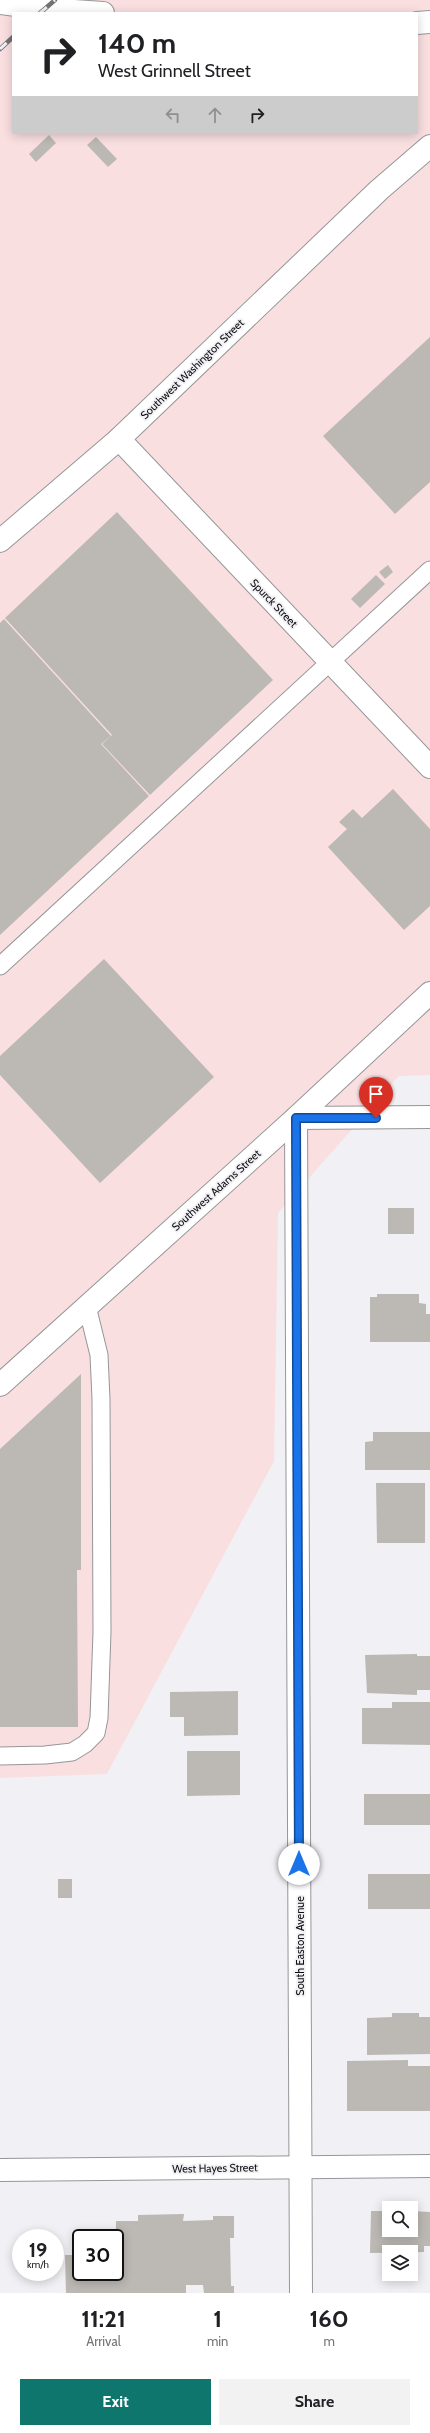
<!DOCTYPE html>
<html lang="en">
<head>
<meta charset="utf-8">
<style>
	:root { --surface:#fff; --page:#f2f2f2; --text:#202124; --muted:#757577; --accent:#0f766e }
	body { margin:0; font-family:Cabin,sans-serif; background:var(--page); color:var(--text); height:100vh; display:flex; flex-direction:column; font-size:15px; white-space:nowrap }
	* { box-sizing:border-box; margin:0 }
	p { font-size:13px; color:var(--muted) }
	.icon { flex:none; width:22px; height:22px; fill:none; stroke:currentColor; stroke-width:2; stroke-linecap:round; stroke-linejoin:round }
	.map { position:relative; height:2293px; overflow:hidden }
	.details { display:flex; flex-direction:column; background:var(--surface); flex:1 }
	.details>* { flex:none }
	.banner { position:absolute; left:12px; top:12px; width:406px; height:122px; border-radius:0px; box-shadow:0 2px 10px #0003; background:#fff; color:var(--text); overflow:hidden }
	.controls { position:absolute; left:382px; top:2201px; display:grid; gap:8px }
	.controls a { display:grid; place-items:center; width:36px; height:36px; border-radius:0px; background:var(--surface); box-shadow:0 2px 10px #0003; font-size:20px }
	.speed { position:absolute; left:12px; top:2229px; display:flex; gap:8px; font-size:20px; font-weight:700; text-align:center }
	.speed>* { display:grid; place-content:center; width:52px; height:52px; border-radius:50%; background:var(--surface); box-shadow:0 2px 10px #0003; line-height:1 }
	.speed small { font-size:10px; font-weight:400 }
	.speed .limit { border:2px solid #111; border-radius:6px; background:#fff; color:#111 }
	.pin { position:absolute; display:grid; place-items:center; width:34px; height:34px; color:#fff; margin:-41px -17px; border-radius:50% 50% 50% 0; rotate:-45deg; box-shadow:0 0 4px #0007 }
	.pin .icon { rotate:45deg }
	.me { position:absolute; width:44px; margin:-22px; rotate:0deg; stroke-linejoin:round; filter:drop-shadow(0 0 3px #0008) }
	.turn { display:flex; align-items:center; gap:14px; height:84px; padding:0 20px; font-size:18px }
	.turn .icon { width:52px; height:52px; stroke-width:2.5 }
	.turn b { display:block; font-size:28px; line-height:34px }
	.lanes { display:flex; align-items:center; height:38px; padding:0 20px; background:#0003; justify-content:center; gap:20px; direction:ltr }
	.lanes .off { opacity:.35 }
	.eta { display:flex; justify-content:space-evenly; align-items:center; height:68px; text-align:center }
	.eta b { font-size:24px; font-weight:700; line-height:28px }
	.cta { display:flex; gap:8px; margin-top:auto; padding:8px 20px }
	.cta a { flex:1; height:46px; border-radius:0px; background:var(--accent); color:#fff; font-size:16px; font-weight:700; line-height:46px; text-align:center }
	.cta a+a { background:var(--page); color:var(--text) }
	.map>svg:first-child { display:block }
</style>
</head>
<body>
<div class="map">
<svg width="430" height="2293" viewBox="0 0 430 2293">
	<rect width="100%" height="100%" fill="#f0f0f5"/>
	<path fill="#fadfe1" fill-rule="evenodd" d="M0,0H430V1075L399,1076L278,1213L274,1461L107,1774L0,1778ZM13,13H417V133H13Z"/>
	<g fill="#bcb9b5">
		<polygon points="49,135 56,143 36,162 29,154"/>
		<polygon points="96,137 117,159 108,167 87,145"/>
		<polygon points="430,337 430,482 395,514 323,436"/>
		<polygon points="117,512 273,680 150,795 102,744 112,735 5,618"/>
		<polygon points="388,565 393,572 385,579 379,572"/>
		<polygon points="376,575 385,584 360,608 351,599"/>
		<polygon points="4,619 111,736 101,744 149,796 0,935 0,623"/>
		<polygon points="393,789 430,829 430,906 404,930 328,847 347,829 339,822 353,809 362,818"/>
		<polygon points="104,959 214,1077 100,1183 0,1075 0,1056"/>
		<rect x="388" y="1208" width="26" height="26"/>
		<polygon points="377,1294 419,1294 419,1303 426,1304 426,1314 430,1314 430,1342 370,1342 370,1297 377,1297"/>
		<polygon points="81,1374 81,1570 77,1570 78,1727 0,1727 0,1449"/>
		<polygon points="373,1432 430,1432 430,1470 365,1470 365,1442 373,1441"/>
		<polygon points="376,1483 425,1483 425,1543 377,1543"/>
		<polygon points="417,1654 417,1656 430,1656 430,1690 417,1690 417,1695 367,1693 365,1655"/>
		<polygon points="238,1691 238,1735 184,1736 184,1717 170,1717 170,1692"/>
		<polygon points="392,1702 430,1702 430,1745 362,1744 362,1708 392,1708"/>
		<polygon points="187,1751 240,1751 240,1795 187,1796"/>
		<rect x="364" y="1794" width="66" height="31"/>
		<rect x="368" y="1874" width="62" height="35"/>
		<rect x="58" y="1879" width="14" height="19"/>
		<polygon points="392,2013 419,2013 419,2017 430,2017 430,2054 367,2055 367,2018 392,2017"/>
		<polygon points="408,2060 408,2066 430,2066 430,2111 347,2111 347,2061"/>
		<polygon points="371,2211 389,2211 389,2230 411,2230 411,2211 430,2212 430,2246 424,2246 424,2252 370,2253"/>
		<polygon points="184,2214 183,2221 213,2220 213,2216 234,2216 234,2238 230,2238 231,2286 234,2286 234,2293 204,2293 203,2285 186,2285 186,2293 66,2293 65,2255 81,2255 81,2272 115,2272 116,2221 138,2221 138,2215"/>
	</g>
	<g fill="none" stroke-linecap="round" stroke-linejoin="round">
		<defs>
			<g id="service">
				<polyline points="0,966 430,570"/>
				<polyline points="0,1756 45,1755 72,1752 85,1744 96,1733 99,1718 102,1632 101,1399 99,1355 87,1306"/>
			</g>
			<g id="minor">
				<polyline points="0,3 45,9 103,13"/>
				<polyline points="417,23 430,22"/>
				<polyline points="119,439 430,767"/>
				<polyline points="0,2170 430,2166"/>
				<polyline points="301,2293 296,1118 430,1117"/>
			</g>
			<polyline id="secondary" points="0,1385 296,1118 430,993"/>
			<polyline id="primary" points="0,541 119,439 379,190 430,146"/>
		</defs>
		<use href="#service" stroke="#95969a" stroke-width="19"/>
		<use href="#minor" stroke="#95969a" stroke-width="24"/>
		<use href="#secondary" stroke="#95969a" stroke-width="24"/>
		<use href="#primary" stroke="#95969a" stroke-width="24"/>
		<use href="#service" stroke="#fff" stroke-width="17"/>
		<use href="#minor" stroke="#fff" stroke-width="22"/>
		<use href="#secondary" stroke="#fff" stroke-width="22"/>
		<use href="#primary" stroke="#fff" stroke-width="22"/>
		<defs>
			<g id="rail">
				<polyline points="40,13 55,0"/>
				<polyline points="0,49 13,37"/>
			</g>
		</defs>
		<use href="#rail" stroke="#737376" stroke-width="4.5"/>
		<use href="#rail" stroke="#f0f0f5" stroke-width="3" stroke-dasharray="9" stroke-linecap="butt"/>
	</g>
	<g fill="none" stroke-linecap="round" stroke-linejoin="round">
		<defs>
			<polyline id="route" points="299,1864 296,1118 376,1118"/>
		</defs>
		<use href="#route" stroke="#114b97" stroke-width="10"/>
		<use href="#route" stroke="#1a73e8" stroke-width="7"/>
	</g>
	<g text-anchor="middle" stroke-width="3.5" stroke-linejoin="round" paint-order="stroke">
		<g font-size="11" fill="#101012" stroke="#f0f0f5">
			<text transform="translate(192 369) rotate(-44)" y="4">Southwest Washington Street</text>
			<text transform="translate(274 603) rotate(46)" y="4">Spurck Street</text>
			<text transform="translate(216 1190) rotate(-42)" y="4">Southwest Adams Street</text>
			<text transform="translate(300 1946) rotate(-90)" y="4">South Easton Avenue</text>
			<text transform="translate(215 2168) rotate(-1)" y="4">West Hayes Street</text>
		</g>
	</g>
</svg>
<div class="controls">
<a><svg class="icon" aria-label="search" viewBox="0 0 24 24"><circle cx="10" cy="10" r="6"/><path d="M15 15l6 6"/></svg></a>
<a><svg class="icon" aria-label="layers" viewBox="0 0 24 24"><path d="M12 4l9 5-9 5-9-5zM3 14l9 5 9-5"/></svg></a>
</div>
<div class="speed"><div>19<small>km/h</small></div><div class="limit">30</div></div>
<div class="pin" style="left:376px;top:1118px;background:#d93025"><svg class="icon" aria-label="arrive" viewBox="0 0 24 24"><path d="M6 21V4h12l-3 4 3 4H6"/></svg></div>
<svg class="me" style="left:299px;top:1864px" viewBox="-20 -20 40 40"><circle r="19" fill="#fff"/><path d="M0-13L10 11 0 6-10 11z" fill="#1a73e8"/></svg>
<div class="banner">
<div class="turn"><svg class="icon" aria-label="right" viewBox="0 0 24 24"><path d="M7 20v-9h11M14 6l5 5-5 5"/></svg><div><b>140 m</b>West Grinnell Street</div></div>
<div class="lanes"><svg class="icon off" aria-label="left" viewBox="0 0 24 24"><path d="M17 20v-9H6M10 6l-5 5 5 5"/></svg><svg class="icon off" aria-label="ahead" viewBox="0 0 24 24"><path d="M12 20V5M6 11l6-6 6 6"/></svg><svg class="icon" aria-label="right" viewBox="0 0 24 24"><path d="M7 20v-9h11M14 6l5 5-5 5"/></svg></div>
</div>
</div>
<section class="details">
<div class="eta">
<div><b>11:21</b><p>Arrival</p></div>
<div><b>1</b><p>min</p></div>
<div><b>160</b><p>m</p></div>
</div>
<div class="cta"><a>Exit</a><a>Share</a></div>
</section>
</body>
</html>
